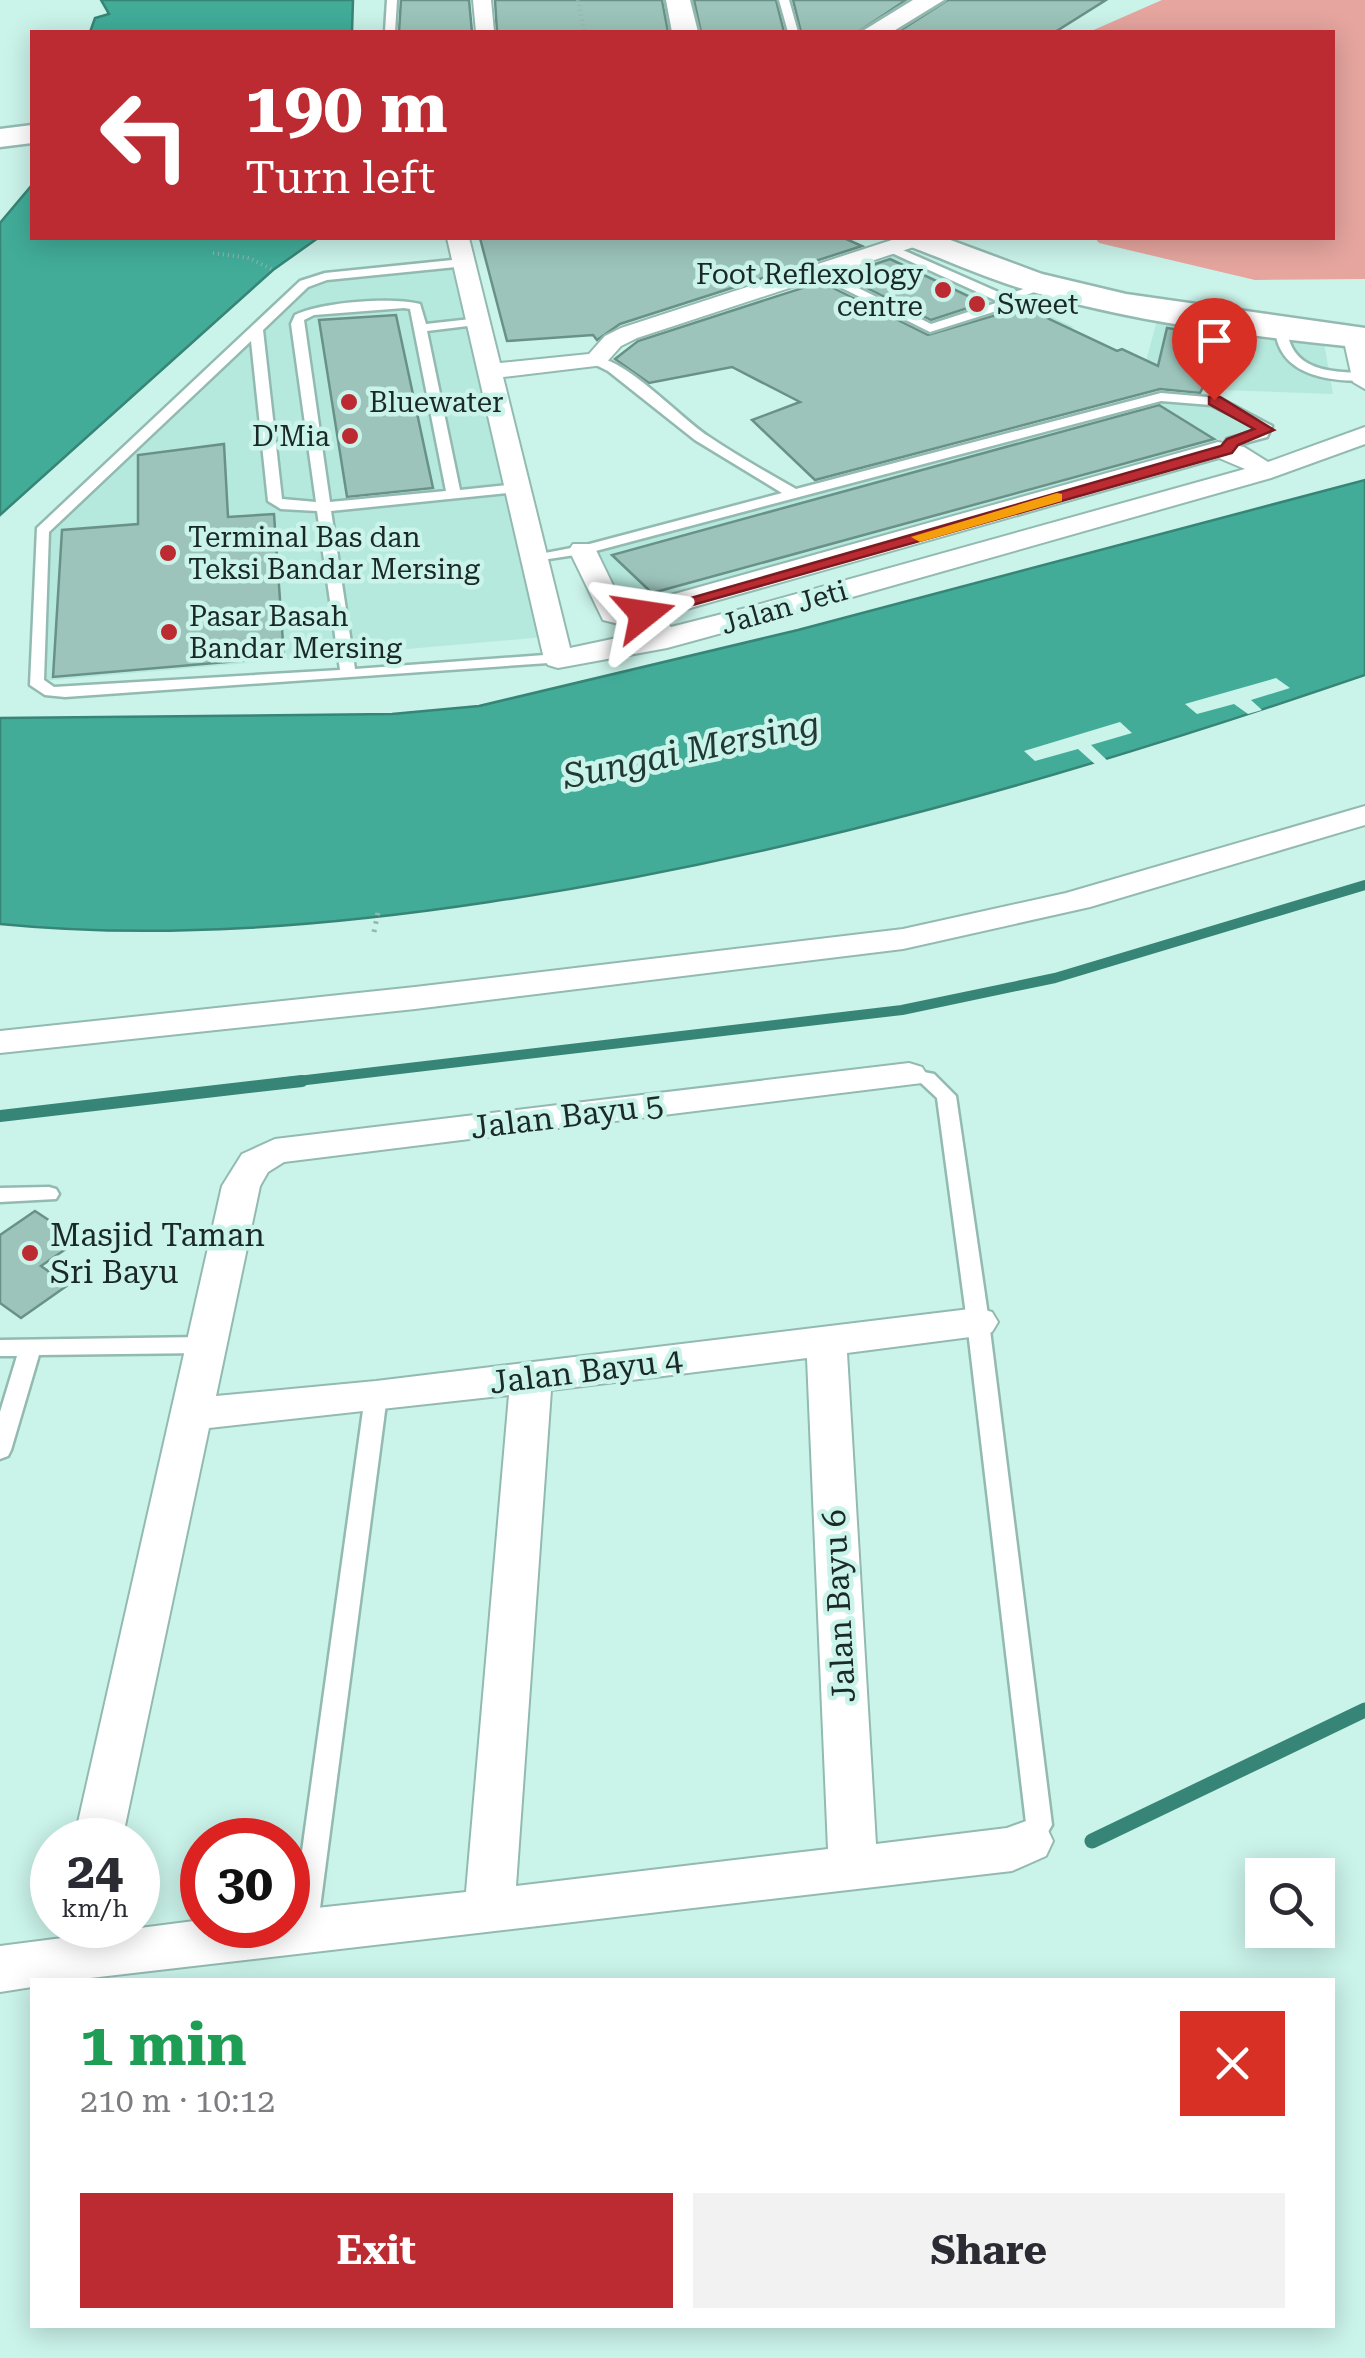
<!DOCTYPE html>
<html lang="en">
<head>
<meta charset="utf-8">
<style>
	:root { --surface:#fff; --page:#f2f2f3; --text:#2b2b33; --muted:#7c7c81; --accent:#bb2b31 }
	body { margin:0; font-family:"Roboto Serif",serif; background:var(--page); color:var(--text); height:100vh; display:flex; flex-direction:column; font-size:38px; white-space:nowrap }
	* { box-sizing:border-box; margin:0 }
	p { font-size:32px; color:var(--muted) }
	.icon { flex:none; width:55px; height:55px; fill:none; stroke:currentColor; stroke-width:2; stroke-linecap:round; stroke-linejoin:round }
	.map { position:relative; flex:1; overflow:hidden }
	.panel { position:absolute; left:30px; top:1978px; width:1305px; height:350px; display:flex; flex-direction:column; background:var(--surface); border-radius:0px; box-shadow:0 5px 25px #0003 }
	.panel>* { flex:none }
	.hud { position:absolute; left:30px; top:30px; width:1305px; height:210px; border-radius:0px; box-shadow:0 5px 25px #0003; background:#bb2b31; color:#fff; overflow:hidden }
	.fabs { position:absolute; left:1245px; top:1858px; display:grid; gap:20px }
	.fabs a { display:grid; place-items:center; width:90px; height:90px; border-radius:0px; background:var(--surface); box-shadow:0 5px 25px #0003; font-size:50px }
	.speed { position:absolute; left:30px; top:1818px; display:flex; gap:20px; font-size:50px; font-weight:700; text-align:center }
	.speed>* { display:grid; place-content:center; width:130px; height:130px; border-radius:50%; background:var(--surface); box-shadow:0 5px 25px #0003; line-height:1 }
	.speed small { font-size:25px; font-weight:400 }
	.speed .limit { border:15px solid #d22; background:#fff; color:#111 }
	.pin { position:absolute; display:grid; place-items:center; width:85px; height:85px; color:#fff; margin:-102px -42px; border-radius:50% 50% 50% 0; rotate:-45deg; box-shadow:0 0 10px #0007 }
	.pin .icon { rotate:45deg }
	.me { position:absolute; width:110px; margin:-55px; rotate:75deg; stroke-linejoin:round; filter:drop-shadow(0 0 8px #0008) }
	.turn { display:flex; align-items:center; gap:35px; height:210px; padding:0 50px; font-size:45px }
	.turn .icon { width:130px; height:130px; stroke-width:2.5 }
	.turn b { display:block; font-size:70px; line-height:85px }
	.round { display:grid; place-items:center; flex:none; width:105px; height:105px; border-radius:0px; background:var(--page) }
	.headline { display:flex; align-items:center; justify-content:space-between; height:170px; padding:0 50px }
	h1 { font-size:60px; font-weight:700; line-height:75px; color:#1e9e55 }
	.primary-button { display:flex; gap:20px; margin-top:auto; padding:20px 50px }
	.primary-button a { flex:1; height:115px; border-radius:0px; background:var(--accent); color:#fff; font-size:40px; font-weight:700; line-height:115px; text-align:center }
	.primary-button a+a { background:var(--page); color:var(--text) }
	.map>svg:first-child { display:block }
</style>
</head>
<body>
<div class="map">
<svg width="1365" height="2358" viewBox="0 0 1365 2358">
	<rect width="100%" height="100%" fill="#caf3ea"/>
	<g fill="#b6e9dd">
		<polygon points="898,248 1074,327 984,360 814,275"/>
		<polygon points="453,266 544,637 42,681 49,531 306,287 329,279"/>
		<polygon points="1159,313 1323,337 1333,394 1139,387"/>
		<polygon points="1160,394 1221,399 1271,424 1272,431 1243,449 852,562 635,620 619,623 573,549"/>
	</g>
	<polygon fill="#e6a59f" points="1162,0 1365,0 1365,279 1255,280 1099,243 1095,238 1332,238 1332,32 1089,32"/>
	<g fill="#42ac99" stroke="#368576" stroke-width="2.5">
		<polygon points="101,0 353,0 352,32 90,32 95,18 109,14"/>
		<polygon points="32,185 32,238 318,238 273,270 0,515 0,223"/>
		<path d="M1365,480V675C1079,773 788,858 489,902C329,926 162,940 0,924V718L392,714L479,706L798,630Z"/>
	</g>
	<g fill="#caf3ea">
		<polygon points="1276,678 1290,688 1251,700 1262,710 1248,714 1234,704 1197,714 1185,704"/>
		<polygon points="1120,722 1132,733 1091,745 1109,762 1097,766 1078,749 1035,761 1024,751"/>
	</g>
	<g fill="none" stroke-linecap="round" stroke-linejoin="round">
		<polyline stroke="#368576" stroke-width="10" points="281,1083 902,1010 1055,978 1365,885"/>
		<polyline stroke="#368576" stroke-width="12" points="0,1116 302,1081"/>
		<polyline stroke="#368576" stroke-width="15" points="1092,1841 1365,1710"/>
	</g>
	<g fill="#9cc4ba" stroke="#6a9188" stroke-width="2.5">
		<polygon points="401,0 469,0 472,32 399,32"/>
		<polygon points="495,0 662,0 668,32 497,32"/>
		<polygon points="694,0 776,0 784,32 701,32"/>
		<polygon points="793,0 906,0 858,32 801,32"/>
		<polygon points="948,0 1106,0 1055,32 898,32"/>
		<polygon points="480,238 844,238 862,246 620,324 597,340 593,335 507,341"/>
		<polygon points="890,259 983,303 931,320 841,275"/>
		<polygon points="821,282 928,335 1010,311 1015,303 1117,351 1122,349 1158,366 1167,328 1242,340 1224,375 1210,373 1200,393 1160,389 815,480 752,420 800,402 732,367 649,383 615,359 638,341"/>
		<polygon points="396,315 433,488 347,497 319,320"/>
		<polygon points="1159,405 1214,439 652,593 612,555"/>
		<polygon points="224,444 228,517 274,514 284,657 53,677 62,530 138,524 138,455"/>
		<polygon points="35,1211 79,1240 41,1266 68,1285 21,1318 0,1303 0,1235"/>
	</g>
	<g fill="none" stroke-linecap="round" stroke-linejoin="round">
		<defs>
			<g id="lane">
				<polygon points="387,0 397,0 395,32 385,32"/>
				<polygon points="779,0 789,0 798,32 788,32"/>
				<polygon points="887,243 1005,295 1045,282 1051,286 1010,301 1009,307 930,332 808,271 818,268 931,324 999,302 883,249 883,245"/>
				<path d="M462,259L466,260V266L327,280L308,287L263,330L282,499L316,502L291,324L295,315C322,302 391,297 420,304L426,324L480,318V324L476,325L427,331L460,490L517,484L524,488L517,492L331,511L355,669L558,654L563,656V662L65,697L45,695L30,685L37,528L300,281L325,273ZM404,308L410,309L446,491L330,502L304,320L314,315ZM251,341L268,501L281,509L317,511L340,670L54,687L44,680L49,532Z"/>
				<path d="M1281,326L1287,330C1292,372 1333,372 1365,373V381C1328,381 1280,376 1275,330Z"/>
				<path d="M592,357C624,356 679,417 708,436C736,455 766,472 796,489L1161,393L1219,398L1272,426L1267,437L1237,445L1227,454L1220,450L1227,439L1256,431L1258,428L1211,405L1161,401L588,553L529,562V556L582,546L782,493L695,440L608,371L592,363Z"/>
				<polygon points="909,1069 934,1074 956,1096 989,1322 1052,1825 1038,1849 1029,1852 1020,1849 1016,1841 1026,1823 967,1322 937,1098 921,1083 902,1079 899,1075"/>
				<polygon points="49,1187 56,1189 59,1194 56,1199 0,1202 0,1188"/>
				<polygon points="203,1337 211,1339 214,1345 211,1351 203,1353 39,1355 11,1450 8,1456 0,1459 0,1412 17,1356 0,1356 0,1340"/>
				<polygon points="376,1388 384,1390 387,1396 317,1931 313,1940 304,1943 295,1940 291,1931 365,1396 368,1390"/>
			</g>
			<g id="street">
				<polygon points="473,0 491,0 494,32 476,32"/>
				<path d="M447,238H469L500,363L589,354L605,336L621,328L898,238H929L926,243L637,338L621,346L604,365L503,377L570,648L645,632L637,623L623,625L603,620L569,550L573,544H593L624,608L1218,442L1244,447L1268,462L1365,427V444L1271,478L831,603L667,648L558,668L548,665L544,659ZM1219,458L1245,469L746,608L671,627L662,616Z"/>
				<polygon points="1355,330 1365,334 1365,389 1353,382 1343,337"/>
				<polygon points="1365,806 1365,825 1090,907 903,949 415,1009 0,1053 0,1031 415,987 903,929 1066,893"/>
				<path d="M909,1063L922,1067L927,1075L922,1083L284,1162L268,1172L260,1186L216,1396L376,1381L978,1308L992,1312L998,1322L992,1332L978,1336L847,1353L876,1844L1007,1828L1029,1820L1046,1826L1053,1841L1046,1856L1012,1871L73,1980H32V1987L0,1992V1946L202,1920V1925H288V1911L466,1892L509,1395L209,1428L122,1840H74L222,1186L242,1154L275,1139ZM807,1358L828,1849L516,1886L551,1390Z"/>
			</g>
			<g id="secondary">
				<polygon points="666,0 690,0 698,32 672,32"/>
				<polygon points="913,0 944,0 892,32 861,32"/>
			</g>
			<g id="highway">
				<polygon points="32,125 32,143 0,147 0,129"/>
				<path d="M901,238H945L1042,274L1126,294L1365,328V348C1249,336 1131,323 1020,288C981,276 944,259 906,245Z"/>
			</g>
		</defs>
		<use href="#lane" stroke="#93bab1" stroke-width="5"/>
		<use href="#street" stroke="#93bab1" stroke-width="4"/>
		<use href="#secondary" stroke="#93bab1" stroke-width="6"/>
		<use href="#highway" stroke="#93bab1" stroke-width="5"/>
		<g stroke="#95b6af" stroke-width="4" stroke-dasharray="1 4" stroke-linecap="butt">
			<polyline points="578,0 584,32"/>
			<polyline points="213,253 249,258 273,270"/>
		</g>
		<polyline stroke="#95b6af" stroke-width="5" stroke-dasharray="2.5 6" stroke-linecap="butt" points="374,932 379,907"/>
		<use href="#lane" fill="#fff" fill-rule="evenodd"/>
		<use href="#street" fill="#fff" fill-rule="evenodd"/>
		<use href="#secondary" fill="#fff" fill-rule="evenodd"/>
		<use href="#highway" fill="#fff" fill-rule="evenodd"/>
	</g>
	<polygon fill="#bb2b31" stroke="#7a1c20" stroke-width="2.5" points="1209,397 1220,397 1274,430 1238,445 1232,453 650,617 635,614 1221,446 1227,439 1254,429 1209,404"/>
	<polygon fill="#f59e0b" points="1057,493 1062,494 1062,501 920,542 911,537"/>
	<g fill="#bb2b31" stroke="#caf3ea" stroke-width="4">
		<circle cx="943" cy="290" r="10"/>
		<circle cx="977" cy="304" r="10"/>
		<circle cx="349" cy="402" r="10"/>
		<circle cx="350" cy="436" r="10"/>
		<circle cx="168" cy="553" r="10"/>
		<circle cx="169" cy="632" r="10"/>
		<circle cx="30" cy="1253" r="10"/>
	</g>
	<g text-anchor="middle" stroke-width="9" stroke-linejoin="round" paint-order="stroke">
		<g font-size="28" fill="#1a2926" stroke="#caf3ea" text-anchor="start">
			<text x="923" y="284" text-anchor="end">Foot Reflexology<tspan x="923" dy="32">centre</tspan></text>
			<text x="997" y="314">Sweet</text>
			<text x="369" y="412">Bluewater</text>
			<text x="330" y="446" text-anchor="end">D'Mia</text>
			<text x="188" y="547">Terminal Bas dan<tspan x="188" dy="32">Teksi Bandar Mersing</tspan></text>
			<text x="189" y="626">Pasar Basah<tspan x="189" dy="32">Bandar Mersing</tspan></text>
		</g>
		<g font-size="28" fill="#1a2926" stroke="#caf3ea">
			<text transform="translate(784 607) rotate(-16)" y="10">Jalan Jeti</text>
		</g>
		<g font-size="32" fill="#1a2926" stroke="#caf3ea">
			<text transform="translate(567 1116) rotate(-7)" y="11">Jalan Bayu 5</text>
			<text transform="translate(586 1371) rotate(-7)" y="11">Jalan Bayu 4</text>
			<text transform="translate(839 1606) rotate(-93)" y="11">Jalan Bayu 6</text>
		</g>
		<g font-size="32" fill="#1a2926" stroke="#caf3ea" text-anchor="start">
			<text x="50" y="1246">Masjid Taman<tspan x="50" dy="37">Sri Bayu</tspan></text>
		</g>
		<g font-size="35" font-style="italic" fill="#213934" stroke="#caf3ea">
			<text transform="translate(691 750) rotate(-12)" y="12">Sungai Mersing</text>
		</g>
	</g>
</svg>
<div class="fabs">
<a><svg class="icon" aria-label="search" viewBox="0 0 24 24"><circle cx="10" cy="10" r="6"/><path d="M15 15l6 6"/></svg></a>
</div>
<div class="speed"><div>24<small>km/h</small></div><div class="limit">30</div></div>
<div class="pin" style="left:1214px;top:400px;background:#d93025"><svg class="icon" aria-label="arrive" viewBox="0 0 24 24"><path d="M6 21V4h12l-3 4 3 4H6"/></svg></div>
<svg class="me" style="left:644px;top:614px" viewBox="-20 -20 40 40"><path d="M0-17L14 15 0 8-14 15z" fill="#bb2b31" stroke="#fff" stroke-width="4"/></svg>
<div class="hud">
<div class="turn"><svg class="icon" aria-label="left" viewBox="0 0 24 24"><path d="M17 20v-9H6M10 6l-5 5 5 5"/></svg><div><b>190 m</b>Turn left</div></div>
</div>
<section class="panel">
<div class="headline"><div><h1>1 min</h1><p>210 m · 10:12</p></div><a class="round" style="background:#d93025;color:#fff"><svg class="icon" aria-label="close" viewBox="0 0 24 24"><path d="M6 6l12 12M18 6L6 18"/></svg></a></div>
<div class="primary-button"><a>Exit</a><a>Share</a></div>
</section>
</div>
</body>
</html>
